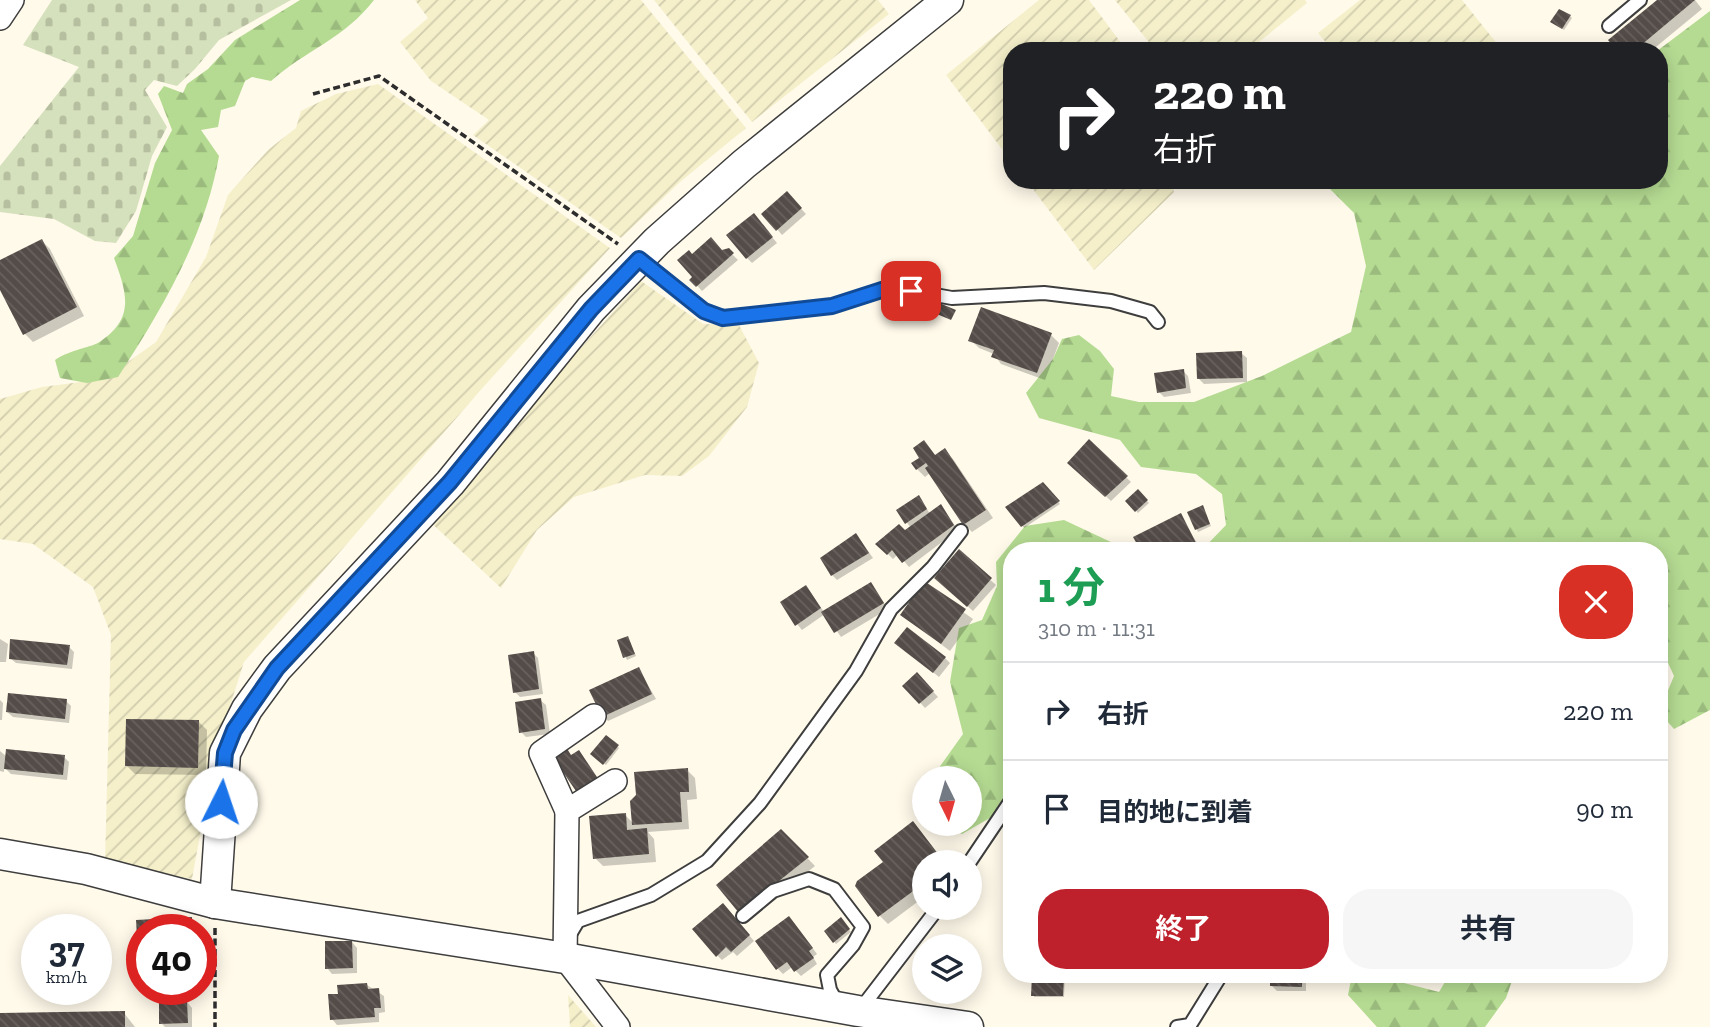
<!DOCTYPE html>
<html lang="ja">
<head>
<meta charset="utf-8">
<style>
	:root { --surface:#fff; --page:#f6f6f7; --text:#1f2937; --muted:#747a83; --line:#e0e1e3; --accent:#be212c }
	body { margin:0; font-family:"Zilla Slab","Noto Sans JP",serif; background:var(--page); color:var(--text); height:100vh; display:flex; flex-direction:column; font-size:26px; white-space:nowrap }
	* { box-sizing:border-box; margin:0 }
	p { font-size:23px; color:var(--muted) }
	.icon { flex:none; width:38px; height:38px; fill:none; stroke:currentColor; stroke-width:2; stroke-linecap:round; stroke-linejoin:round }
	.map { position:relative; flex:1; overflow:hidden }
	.details { position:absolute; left:1003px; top:542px; width:665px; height:441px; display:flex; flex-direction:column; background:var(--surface); border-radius:28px; box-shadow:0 4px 18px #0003 }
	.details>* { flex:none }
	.hud { position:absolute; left:1003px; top:42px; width:665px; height:147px; border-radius:28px; box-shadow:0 4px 18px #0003; background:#202124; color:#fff; overflow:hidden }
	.needle { width:46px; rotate:175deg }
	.tools { position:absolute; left:912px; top:766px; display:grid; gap:14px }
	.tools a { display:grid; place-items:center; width:70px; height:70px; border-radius:50%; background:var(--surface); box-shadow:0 4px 18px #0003; font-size:35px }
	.speed { position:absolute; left:21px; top:914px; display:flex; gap:14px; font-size:35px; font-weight:700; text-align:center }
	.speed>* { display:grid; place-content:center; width:91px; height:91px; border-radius:50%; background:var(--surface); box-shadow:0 4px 18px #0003; line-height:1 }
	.speed small { font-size:18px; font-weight:400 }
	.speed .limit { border:10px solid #d22; background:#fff; color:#111 }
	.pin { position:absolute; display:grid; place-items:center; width:60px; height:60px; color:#fff; margin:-30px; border-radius:14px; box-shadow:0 4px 10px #0006 }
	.me { position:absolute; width:77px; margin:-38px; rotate:4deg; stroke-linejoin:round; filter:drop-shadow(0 0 5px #0008) }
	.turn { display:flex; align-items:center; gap:24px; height:147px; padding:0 35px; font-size:32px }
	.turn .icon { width:91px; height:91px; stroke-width:2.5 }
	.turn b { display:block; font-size:49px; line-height:60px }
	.round { display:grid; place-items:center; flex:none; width:74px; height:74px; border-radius:28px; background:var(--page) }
	.summary { display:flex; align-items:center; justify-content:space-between; height:119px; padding:0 35px }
	h1 { font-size:42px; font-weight:700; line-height:52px; color:#1e9e55 }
	.primary-button { display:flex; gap:14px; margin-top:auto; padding:14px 35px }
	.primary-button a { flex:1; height:80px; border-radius:28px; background:var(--accent); color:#fff; font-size:28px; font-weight:700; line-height:80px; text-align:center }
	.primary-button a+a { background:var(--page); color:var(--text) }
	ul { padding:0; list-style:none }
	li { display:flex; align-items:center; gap:21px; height:98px; padding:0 35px; border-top:2px solid var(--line) }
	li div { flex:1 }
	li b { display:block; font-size:26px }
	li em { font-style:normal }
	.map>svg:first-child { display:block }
</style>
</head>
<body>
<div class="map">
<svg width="1710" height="1027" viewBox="0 0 1710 1027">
	<defs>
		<pattern id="farmland-furrows" width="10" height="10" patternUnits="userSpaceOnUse" patternTransform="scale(1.75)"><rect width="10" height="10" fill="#f5f0ca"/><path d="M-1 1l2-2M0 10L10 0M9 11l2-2" fill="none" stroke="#d1ccac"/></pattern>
		<pattern id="forest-firs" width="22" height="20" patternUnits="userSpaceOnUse" patternTransform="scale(1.75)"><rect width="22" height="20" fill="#b5db92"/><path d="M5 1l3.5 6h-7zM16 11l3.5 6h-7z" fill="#9abb7d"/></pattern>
		<pattern id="cemetery-stones" width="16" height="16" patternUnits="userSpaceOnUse" patternTransform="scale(1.75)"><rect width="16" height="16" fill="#d5e0bc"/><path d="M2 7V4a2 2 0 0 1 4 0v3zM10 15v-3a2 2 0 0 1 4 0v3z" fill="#b6bfa0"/></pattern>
		<pattern id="building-back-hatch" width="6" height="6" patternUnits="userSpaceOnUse" patternTransform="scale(1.75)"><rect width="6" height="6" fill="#544c48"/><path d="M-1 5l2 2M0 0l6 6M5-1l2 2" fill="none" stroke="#68615e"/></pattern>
	</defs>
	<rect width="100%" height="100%" fill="#fffaea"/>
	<g fill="url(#farmland-furrows)">
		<polygon points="415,0 641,0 746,128 680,182 621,238 473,135 489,120 431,81 400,42 428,18"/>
		<polygon points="654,0 878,0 889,14 752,122"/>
		<polygon points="1039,0 1089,0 1127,51 1012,51 1011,161 946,75"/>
		<polygon points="1115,0 1305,0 1307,3 1248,51 1156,51"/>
		<polygon points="1360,0 1462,0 1503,51 1333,51 1318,33"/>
		<polygon points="378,84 610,248 486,384 244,662 215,753 192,879 105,861 111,635 93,587 33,544 0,539 0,399 42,387 104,379 156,342 206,257 228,195 268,150 296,128 301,111 336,94"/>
		<polygon points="1026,180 1170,180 1174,192 1094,270"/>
		<polygon points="641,281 703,324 739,325 759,363 747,407 709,456 682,476 645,475 574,497 537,530 501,588 427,519"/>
		<polygon points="568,995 596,1027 570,1027"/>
	</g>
	<g fill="url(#forest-firs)">
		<path d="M300,0H374C345,38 306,50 271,81L252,77L245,81L235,106L221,110L218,127L201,130L219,156C205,237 162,309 118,377L87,383L60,378L55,360C71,349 91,348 101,341C136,317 126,291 114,258L133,236L155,163L172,130L158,94L164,86L183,93L187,84L208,69L235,40Z"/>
		<polygon points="1710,11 1710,710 1674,729 1659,712 1674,676 1659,643 1659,551 1201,551 1226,525 1222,494 1196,474 1141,467 1120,440 1039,418 1026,393 1053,359 1062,339 1079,335 1100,351 1114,369 1111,396 1139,402 1194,402 1262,376 1351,332 1366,266 1354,213 1321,180 1441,180 1444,183 1659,180 1657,51"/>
		<polygon points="1064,520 1130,551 1012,551 1011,786 990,818 962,834 940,824 970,824 970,779 931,779 963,734 950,682 959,628 982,620 997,586 996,562 1025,526"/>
		<polygon points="1352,975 1400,975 1404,983 1439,992 1449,975 1514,975 1506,998 1485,1027 1377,1027 1348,995"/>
	</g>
	<polygon fill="url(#cemetery-stones)" points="52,0 291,0 219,40 195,69 177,86 154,80 145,90 167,127 152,156 136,211 116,243 95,241 54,219 0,212 0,166 79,67 23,45"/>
	<g fill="#0003">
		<polygon points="1659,0 1695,0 1702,9 1651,51 1619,51"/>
		<polygon points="1570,16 1572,18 1564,30 1555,24"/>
		<polygon points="792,199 806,214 782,235 777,229"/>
		<polygon points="759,221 777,243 752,263 747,258"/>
		<polygon points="42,241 50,249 84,316 33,342 25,334 0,286 0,262"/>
		<polygon points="728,250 738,260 702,291 692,280 695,277 692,256"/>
		<polygon points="1051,335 1059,343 1045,380 1001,364 994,354 979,348 971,340"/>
		<polygon points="1241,353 1247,358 1247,382 1204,384 1198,378"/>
		<polygon points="1183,371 1188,376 1191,393 1164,397 1159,392"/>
		<polygon points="1089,441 1131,482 1111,501 1070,463"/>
		<polygon points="924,442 936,456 945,451 953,459 993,518 972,532 964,524 930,473 925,477 917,469"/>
		<polygon points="1043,484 1060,504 1024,528 1008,508"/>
		<polygon points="1138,492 1149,503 1138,513 1127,501"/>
		<polygon points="921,499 930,514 941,506 958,530 909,567 898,554 893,559 878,544 911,528 898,511"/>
		<polygon points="1204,509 1211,526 1198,532 1189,513"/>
		<polygon points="1180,515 1200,548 1194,551 1143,551 1136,537"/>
		<polygon points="861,541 873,558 837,580 832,575"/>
		<polygon points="959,552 996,585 973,611 941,583"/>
		<polygon points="871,584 888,609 841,637 825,614 802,630 797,624 811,593 824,612"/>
		<polygon points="924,584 973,619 950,651 902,615"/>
		<polygon points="628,638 636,656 627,660 619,641"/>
		<polygon points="0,639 8,644 6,662 0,662"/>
		<polygon points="69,647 74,652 72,669 16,663 10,658"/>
		<polygon points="902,648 945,658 950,663 939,677"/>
		<polygon points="533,653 538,658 543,694 520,697 515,692"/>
		<polygon points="639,669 656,699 608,721 603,716"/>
		<polygon points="917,674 938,697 925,708 905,686"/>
		<polygon points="0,700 3,703 2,720 0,720"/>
		<polygon points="540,700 546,705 550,734 526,737 521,732"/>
		<polygon points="66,701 71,706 69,723 13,717 7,712"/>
		<polygon points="198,721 207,730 206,775 135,774 127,766"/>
		<polygon points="606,737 619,748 606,765 592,754"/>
		<polygon points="0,751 7,757 64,757 69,762 67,780 11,774 4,767 4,772 0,771"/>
		<polygon points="687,770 695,778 697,799 687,800 689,829 648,832 654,839 656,862 603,866 595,858 625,815 633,823"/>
		<polygon points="913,823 945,863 924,863 924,897 888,924 880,916 885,863"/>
		<polygon points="781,831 815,866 749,919 740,911"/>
		<polygon points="728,910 754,941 737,956 733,952 722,960 717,955"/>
		<polygon points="191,919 200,929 142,929 142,983 138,921"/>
		<polygon points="841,920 851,932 836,944 826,931"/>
		<polygon points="794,923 817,954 813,957 817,964 801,976 792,967 783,974 778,969"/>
		<polygon points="352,942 357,948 357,973 332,974 327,968"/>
		<polygon points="1033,975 1065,975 1064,997 1034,997"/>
		<polygon points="1272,975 1306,975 1306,991 1277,991 1272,986"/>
		<polygon points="367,985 384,996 385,1012 379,1013 379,1022 337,1025 332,1019 340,996"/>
		<polygon points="147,989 194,989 149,991"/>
		<polygon points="187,1002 192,1008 192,1027 165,1027 161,1023"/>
		<polygon points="124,1013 135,1027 0,1027 0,1015"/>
	</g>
	<g fill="url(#building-back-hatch)">
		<polygon points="1657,0 1695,0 1634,51 1617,51 1608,40"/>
		<polygon points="1559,9 1571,15 1562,29 1550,22"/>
		<polygon points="787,191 802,208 776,231 761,214"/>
		<polygon points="754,213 773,237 746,259 726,235"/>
		<polygon points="711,237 722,250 729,248 734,253 696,287 689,280 692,277 677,260 689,250 692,254"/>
		<polygon points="42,239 77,307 23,335 0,290 0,260"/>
		<polygon points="937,302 956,310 951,320 932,312"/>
		<polygon points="981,307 1052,333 1037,373 991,357 994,350 968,341"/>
		<polygon points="1242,351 1243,378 1197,379 1196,353"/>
		<polygon points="1184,369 1186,388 1157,393 1154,373"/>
		<polygon points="1089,439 1128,476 1105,497 1067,463"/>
		<polygon points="924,440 935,455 945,448 986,510 963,525 925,468 928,466 926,463 916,470 911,463 919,458 913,448"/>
		<polygon points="1043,482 1060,501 1021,527 1005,507"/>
		<polygon points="1138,489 1148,500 1135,512 1125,501"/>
		<polygon points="919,495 927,509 905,524 896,510"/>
		<polygon points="941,504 954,525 902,563 892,550 887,555 875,544 899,524 905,530"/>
		<polygon points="1203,505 1210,524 1195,530 1187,512"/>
		<polygon points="1181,513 1196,543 1179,551 1154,551 1152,548 1141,551 1133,537"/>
		<polygon points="856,533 869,553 831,576 820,558"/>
		<polygon points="959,549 992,578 967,607 934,578"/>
		<polygon points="924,581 966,609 941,644 900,615"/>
		<polygon points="871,582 884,603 834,633 821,612"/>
		<polygon points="806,585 821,608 795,626 780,602"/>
		<polygon points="907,627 946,657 933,673 894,643"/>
		<polygon points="628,636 635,654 623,658 617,640"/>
		<polygon points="10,639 70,645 67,665 9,659"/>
		<polygon points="534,651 539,689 513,693 508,655"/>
		<polygon points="639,667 652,694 602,717 589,690"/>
		<polygon points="917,672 934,691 919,704 902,686"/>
		<polygon points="8,693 67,699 65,719 6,712"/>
		<polygon points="541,698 545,729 519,733 515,702"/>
		<polygon points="126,719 199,720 198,768 125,766"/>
		<polygon points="606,735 619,745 603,765 590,754"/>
		<polygon points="566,747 571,755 579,750 599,780 578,794 552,756"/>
		<polygon points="6,749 65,755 63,775 4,769"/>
		<polygon points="688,768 689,792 680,792 682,822 632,825 630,801 636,795 634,772"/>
		<polygon points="626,813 627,830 647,828 649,854 593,859 589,816"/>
		<polygon points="913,821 942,859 937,863 924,863 924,873 919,877 924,883 878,917 855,886 857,881 883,862 874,851"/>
		<polygon points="781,829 809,857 739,913 716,885"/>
		<polygon points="723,903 750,935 731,952 726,947 716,957 692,929"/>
		<polygon points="789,916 813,948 809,951 814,958 794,972 787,962 776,970 755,941"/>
		<polygon points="192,917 192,929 142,929 140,987 136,920"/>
		<polygon points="841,917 850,929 833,943 824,931"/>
		<polygon points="325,941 352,941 353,968 325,969"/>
		<polygon points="1032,975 1064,975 1063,996 1031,996"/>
		<polygon points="1270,975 1302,975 1302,987 1270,986"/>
		<polygon points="367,983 368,989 379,988 381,1008 374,1008 375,1017 330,1020 328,994 338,994 337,985"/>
		<polygon points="159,1001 187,1001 188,1023 159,1024"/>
		<polygon points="125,1011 125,1027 0,1027 0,1013"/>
	</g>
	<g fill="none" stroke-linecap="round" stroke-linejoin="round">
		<defs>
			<g id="service">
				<polyline points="1609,26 1640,0"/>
				<polyline points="640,259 704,311 723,318 832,306 891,287 952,298 1044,293 1111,301 1150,312 1158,322"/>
				<polyline points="969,863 1012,799"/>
				<polyline points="743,916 773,891 809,879 834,889 863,927 853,945 827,975 830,990 838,1004"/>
				<polyline points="569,936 578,921 651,895 707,861 760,803 856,671 891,609 933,567 961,531"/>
				<polyline points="859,1011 938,908"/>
				<polyline points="1177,1027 1190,1025 1221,975"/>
			</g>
			<g id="minor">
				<polyline points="0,18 12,0"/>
				<polyline points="615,781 567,811 565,958 618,1027"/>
				<polyline points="567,811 541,753 594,716"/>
			</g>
			<g id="tertiary">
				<polyline points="0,854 86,869 215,903 565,958 858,1011 968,1027"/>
				<polyline points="215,903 225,753 247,709 277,668 450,483 591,309 657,241 744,164 948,0"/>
			</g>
		</defs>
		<use href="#service" stroke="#3e3e3e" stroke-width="16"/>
		<use href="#minor" stroke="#3e3e3e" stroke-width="26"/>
		<use href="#tertiary" stroke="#3e3e3e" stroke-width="33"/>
		<g stroke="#2d2d2d" stroke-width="3.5" stroke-dasharray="7 3.5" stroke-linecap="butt">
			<polyline points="313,94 379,76 618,244"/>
			<polyline points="215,928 215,1027"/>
		</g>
		<use href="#service" stroke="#fff" stroke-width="12"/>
		<use href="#minor" stroke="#fff" stroke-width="23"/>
		<use href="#tertiary" stroke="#fff" stroke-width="30"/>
	</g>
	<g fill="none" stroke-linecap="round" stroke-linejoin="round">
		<defs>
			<polyline id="route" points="221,802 225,753 234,730 277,668 450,482 591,309 639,259 704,311 723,318 832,306 891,287 911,291"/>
		</defs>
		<use href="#route" stroke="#114b97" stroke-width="18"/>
		<use href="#route" stroke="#1a73e8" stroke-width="12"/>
	</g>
</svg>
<div class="tools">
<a><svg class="needle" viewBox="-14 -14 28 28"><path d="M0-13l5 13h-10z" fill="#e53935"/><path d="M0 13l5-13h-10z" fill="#747a83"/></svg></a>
<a><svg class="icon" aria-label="sound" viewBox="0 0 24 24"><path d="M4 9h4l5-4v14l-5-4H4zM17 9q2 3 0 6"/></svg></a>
<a><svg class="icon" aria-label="layers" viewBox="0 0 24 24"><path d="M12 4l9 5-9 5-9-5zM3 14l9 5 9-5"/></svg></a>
</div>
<div class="speed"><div>37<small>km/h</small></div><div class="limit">40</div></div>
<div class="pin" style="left:911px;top:291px;background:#d93025"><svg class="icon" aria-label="arrive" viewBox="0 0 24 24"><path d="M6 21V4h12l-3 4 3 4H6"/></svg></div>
<svg class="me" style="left:221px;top:802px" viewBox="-20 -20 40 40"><circle r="19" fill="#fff"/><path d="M0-13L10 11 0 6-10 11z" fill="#1a73e8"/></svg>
<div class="hud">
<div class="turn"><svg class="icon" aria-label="right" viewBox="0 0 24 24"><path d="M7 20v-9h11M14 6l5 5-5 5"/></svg><div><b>220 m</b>右折</div></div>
</div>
<section class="details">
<div class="summary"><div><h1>1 分</h1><p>310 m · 11:31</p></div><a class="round" style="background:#d93025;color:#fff"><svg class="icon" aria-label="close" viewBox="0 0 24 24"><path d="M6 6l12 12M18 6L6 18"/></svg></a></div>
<ul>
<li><svg class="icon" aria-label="right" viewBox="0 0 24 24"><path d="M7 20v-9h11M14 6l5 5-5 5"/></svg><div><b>右折</b></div><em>220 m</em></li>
<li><svg class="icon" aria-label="arrive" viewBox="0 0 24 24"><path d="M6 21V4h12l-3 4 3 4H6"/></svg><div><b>目的地に到着</b></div><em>90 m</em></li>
</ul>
<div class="primary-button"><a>終了</a><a>共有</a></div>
</section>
</div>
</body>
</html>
